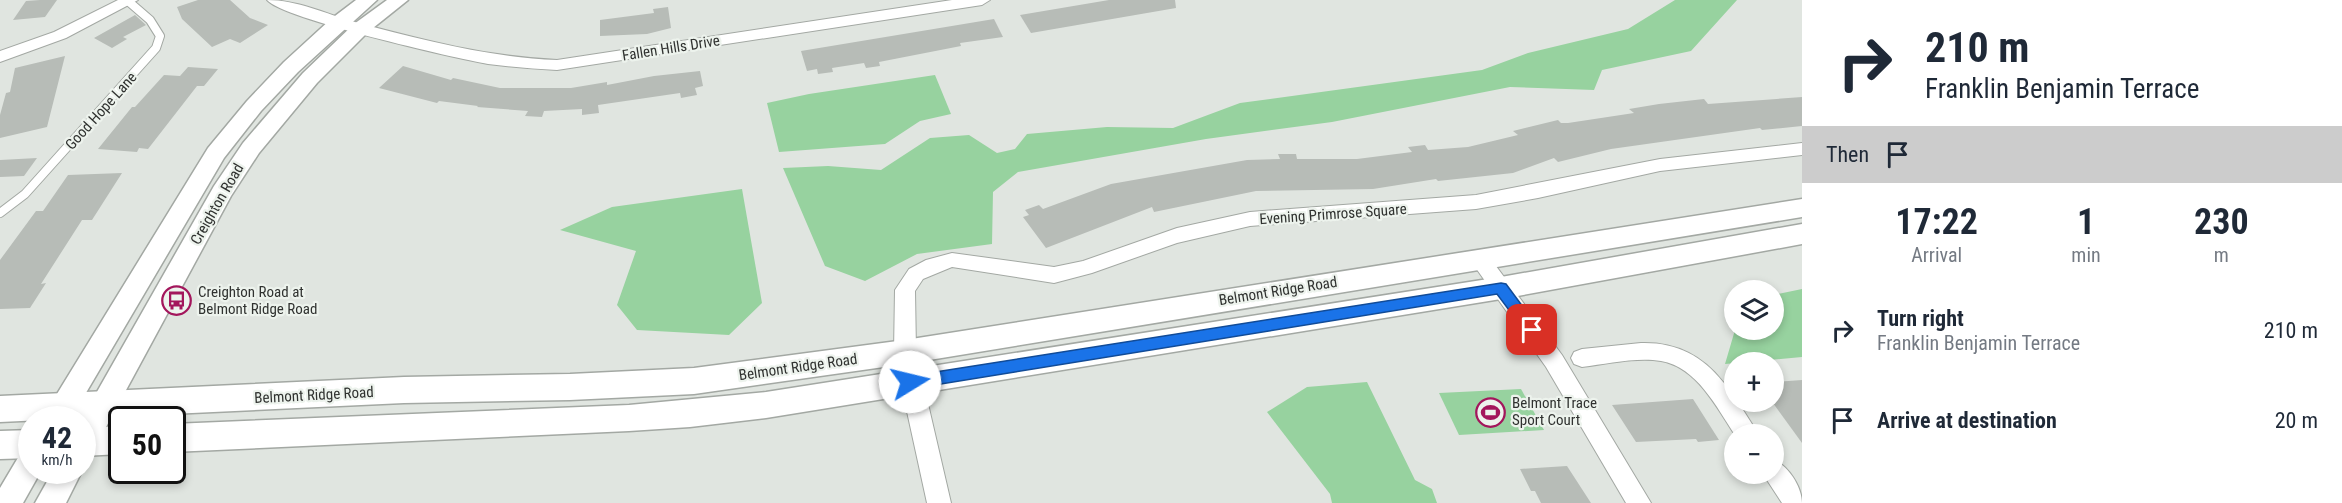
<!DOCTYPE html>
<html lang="en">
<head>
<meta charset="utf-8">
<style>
	:root { --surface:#fff; --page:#f2f2f3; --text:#1f2937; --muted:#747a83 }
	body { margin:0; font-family:"Roboto Condensed",sans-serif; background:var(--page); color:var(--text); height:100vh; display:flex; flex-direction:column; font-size:22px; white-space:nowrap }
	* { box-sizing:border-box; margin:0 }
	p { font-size:20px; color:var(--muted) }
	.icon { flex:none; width:33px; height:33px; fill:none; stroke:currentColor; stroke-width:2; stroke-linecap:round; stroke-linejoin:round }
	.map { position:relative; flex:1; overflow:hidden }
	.details { display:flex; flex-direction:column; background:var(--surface); width:540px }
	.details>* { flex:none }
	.guide { background:#fff; color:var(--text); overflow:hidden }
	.buttons { position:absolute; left:1724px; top:280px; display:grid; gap:12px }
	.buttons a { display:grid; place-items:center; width:60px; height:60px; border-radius:50%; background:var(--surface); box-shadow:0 3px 9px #0003; font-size:30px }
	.speed { position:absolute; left:18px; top:406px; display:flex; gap:12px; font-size:30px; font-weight:700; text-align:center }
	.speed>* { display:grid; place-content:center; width:78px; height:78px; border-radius:50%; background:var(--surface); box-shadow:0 3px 9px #0003; line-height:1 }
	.speed small { font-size:15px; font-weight:400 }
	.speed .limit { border:3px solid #111; border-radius:9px; background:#fff; color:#111 }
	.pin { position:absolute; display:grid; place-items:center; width:51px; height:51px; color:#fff; margin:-26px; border-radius:12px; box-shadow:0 3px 9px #0006 }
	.me { position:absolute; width:66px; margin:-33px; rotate:81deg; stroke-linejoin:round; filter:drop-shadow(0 0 4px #0008) }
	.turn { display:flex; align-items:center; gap:21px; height:126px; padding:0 24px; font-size:27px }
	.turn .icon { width:78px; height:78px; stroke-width:2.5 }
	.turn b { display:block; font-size:42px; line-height:51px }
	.then { display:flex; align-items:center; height:57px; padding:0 24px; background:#0003; gap:12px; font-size:22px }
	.eta { display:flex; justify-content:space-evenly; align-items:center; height:102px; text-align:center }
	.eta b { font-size:36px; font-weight:700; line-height:42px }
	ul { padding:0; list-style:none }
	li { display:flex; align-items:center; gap:18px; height:90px; padding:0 24px }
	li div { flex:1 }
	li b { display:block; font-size:22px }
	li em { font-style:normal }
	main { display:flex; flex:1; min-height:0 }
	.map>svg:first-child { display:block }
</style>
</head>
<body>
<main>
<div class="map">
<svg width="1802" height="503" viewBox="0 0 1802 503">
	<rect width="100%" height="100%" fill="#e0e5e0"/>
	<g fill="#97d29f">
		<polygon points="1675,0 1737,0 1691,51 1602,70 1594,90 1510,87 1332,122 1206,139 1018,172 993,192 992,244 917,254 865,281 825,266 783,168 828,166 881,170 930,138 969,135 997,153 1015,149 1027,134 1107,127 1173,128 1240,103 1482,70 1528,53 1628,29"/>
		<polygon points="935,75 951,114 920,121 885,144 779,152 767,103 809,94"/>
		<polygon points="742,189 762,303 729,335 637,330 617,305 636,251 560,230 612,207"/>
		<polygon points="1802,289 1802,357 1725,364 1735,330 1773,330 1773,295"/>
		<polygon points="1367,382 1415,480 1432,489 1437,503 1332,503 1330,494 1267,412 1307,387"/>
		<polygon points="1521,389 1544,430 1459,435 1439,393"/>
	</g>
	<g fill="#b7bcb7">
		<polygon points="40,0 57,0 45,17 13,20 26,1"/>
		<polygon points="198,0 230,0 250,18 268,25 240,43 230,39 212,47 182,19 177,7"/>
		<polygon points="1109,0 1175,0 1176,8 1031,33 1020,15"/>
		<polygon points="668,7 671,28 647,34 600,36 600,20 654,13 653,9"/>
		<polygon points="135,15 146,25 123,37 127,39 112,48 94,38"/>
		<polygon points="994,19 1003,37 960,43 961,46 879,62 880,66 866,68 864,63 832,68 833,72 818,74 817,69 807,71 801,51"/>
		<polygon points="65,56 47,127 0,138 0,115 6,93 10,92 15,68"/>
		<polygon points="403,66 451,80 453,78 500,88 571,88 607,82 607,85 654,76 700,71 703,86 695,88 697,95 681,98 680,93 598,105 599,113 582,115 582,109 544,111 542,117 525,116 528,111 477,107 478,106 439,101 437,103 379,88"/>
		<polygon points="188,67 218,69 204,86 197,86 148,149 139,148 137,152 98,149 132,107 135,107 164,75 180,76"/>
		<polygon points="1802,97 1802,126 1762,130 1760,128 1611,149 1558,162 1554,158 1513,173 1438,181 1436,179 1373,189 1256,191 1154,212 1152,207 1046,248 1023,217 1029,215 1025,210 1039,205 1043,209 1111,184 1247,160 1280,159 1278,154 1296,154 1297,159 1357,159 1412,152 1408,147 1425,145 1428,150 1468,147 1518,135 1513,131 1558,120 1561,123 1568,123 1634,113 1629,109 1659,104 1704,99 1708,104"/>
		<polygon points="37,158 24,176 0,177 0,160"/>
		<polygon points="122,173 92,220 82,220 41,284 46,283 30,308 0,309 0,260 36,211 43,211 68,175"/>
		<polygon points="1802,380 1802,443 1773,403 1773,382"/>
		<polygon points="1693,399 1719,440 1698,442 1696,439 1636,442 1612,405"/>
		<polygon points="1567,466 1591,503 1541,503 1535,491 1531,491 1520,469"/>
	</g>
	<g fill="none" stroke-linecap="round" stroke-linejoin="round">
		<defs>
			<polyline id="service" points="0,213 25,194 156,48 160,36 150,20 128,1"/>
			<g id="minor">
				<polygon points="118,0 138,0 66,38 0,62 0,51 54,32"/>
				<path d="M267,0C297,0 326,14 355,22C422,40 488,57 557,60L952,0H990L982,5L557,70C534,69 511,67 488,64C455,58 283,19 267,0Z"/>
				<polygon points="1802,143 1802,155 1660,171 1538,198 1476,209 1250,226 1177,243 1092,273 1054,283 952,267 923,279 915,291 916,352 951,503 927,503 894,352 895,290 909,269 926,260 952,253 1054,267 1083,261 1177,228 1250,212 1476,195 1660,159"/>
				<polygon points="1480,252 1487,254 1562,355 1651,503 1626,503 1546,367 1473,264 1470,259 1473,254"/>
				<path d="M1641,343C1675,342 1702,355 1723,382C1729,388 1734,393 1734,402H1738L1759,435H1735C1717,408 1697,367 1661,361C1636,357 1607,364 1582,367L1574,364L1571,358L1574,352L1582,349Z"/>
				<path d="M1773,460C1788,465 1802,487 1802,503H1782L1765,477L1763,474H1773Z"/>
			</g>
			<g id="tertiary">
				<polygon points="356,0 377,0 298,72 261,111 224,158 70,420 41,420 208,148 247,101 284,62 331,19"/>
				<polygon points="387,0 408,0 368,32 317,83 259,153 231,196 92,453 82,456 81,420 214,186 243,143 303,73 354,24"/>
				<polygon points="32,448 32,471 41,471 23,503 0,503 0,488 22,451"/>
				<polygon points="53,471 82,471 66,503 35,503"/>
			</g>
			<g id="secondary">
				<polygon points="1802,199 1802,217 905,364 694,394 570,400 404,403 0,422 0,396 404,377 570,374 694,368 905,340"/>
				<polygon points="1802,224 1802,244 1501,299 766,418 690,427 629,431 172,452 172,424 629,405 766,392 1501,277"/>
				<polygon points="122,426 122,454 82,456 82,428"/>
				<polygon points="32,430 32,458 0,459 0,431"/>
			</g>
		</defs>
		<use href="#service" stroke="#a3a8a3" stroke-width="10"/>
		<use href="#minor" stroke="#a3a8a3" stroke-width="2"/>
		<use href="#tertiary" stroke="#a3a8a3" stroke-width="3"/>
		<use href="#secondary" stroke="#a3a8a3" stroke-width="3"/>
		<use href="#service" stroke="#fff" stroke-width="8"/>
		<use href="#minor" fill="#fff" fill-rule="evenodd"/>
		<use href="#tertiary" fill="#fff" fill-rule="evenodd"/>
		<use href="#secondary" fill="#fff" fill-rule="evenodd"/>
	</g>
	<polygon fill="#1a73e8" stroke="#114b97" stroke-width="1.5" points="1501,283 1506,284 1537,326 1540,330 1537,334 1527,334 1497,294 910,389 905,387 903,382 905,378 910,376"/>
	<defs>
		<symbol id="bus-ring" viewBox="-11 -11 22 22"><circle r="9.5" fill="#edf3ed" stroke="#a3165c" stroke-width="1.5"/><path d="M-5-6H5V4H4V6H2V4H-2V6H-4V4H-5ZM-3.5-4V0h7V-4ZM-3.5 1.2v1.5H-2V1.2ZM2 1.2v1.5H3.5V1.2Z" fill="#a3165c"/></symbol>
		<symbol id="stadium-ring" viewBox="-11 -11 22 22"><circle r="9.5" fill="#edf3ed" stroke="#a3165c" stroke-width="1.5"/><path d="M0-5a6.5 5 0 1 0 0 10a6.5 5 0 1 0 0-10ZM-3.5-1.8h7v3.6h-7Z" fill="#a3165c"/></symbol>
	</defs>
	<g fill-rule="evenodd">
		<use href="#bus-ring" x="160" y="284" width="33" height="33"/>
		<use href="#stadium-ring" x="1474" y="396" width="33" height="33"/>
	</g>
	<g text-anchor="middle" stroke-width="4.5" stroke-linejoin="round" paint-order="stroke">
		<g font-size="15" fill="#303230" stroke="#edf3ed">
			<text transform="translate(671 48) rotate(-9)" y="5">Fallen Hills Drive</text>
			<text transform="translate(101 111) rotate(-48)" y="5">Good Hope Lane</text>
			<text transform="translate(217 204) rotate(-60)" y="5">Creighton Road</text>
			<text transform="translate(1333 214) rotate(-4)" y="5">Evening Primrose Square</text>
			<text transform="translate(1278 291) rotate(-9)" y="5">Belmont Ridge Road</text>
			<text transform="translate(798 367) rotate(-8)" y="5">Belmont Ridge Road</text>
			<text transform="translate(314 395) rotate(-3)" y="5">Belmont Ridge Road</text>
		</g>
		<g font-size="15" fill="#303230" stroke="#edf3ed" text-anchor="start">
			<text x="198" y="297">Creighton Road at<tspan x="198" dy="17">Belmont Ridge Road</tspan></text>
			<text x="1512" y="408">Belmont Trace<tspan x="1512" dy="17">Sport Court</tspan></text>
		</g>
	</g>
</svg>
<div class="buttons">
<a><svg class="icon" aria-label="layers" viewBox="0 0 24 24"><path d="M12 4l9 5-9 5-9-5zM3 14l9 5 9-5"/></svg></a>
<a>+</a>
<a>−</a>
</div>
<div class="speed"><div>42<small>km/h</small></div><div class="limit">50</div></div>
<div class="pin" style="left:1532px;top:330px;background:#d93025"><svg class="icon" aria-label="arrive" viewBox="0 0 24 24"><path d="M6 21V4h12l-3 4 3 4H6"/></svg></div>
<svg class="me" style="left:910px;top:382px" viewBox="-20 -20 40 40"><circle r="19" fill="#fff"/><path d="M0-13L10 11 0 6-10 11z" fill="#1a73e8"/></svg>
</div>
<section class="details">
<div class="guide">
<div class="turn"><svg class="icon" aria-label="right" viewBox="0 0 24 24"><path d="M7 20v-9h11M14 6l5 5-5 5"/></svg><div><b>210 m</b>Franklin Benjamin Terrace</div></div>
<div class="then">Then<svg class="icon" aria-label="arrive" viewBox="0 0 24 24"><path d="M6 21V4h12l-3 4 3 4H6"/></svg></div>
</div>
<div class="eta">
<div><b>17:22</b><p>Arrival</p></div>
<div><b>1</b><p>min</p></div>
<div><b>230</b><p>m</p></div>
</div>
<ul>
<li><svg class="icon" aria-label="right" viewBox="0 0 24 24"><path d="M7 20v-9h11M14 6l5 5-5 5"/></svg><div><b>Turn right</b><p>Franklin Benjamin Terrace</p></div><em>210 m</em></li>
<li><svg class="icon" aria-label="arrive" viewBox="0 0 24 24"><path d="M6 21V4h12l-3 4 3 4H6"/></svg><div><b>Arrive at destination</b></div><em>20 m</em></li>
</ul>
</section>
</main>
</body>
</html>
